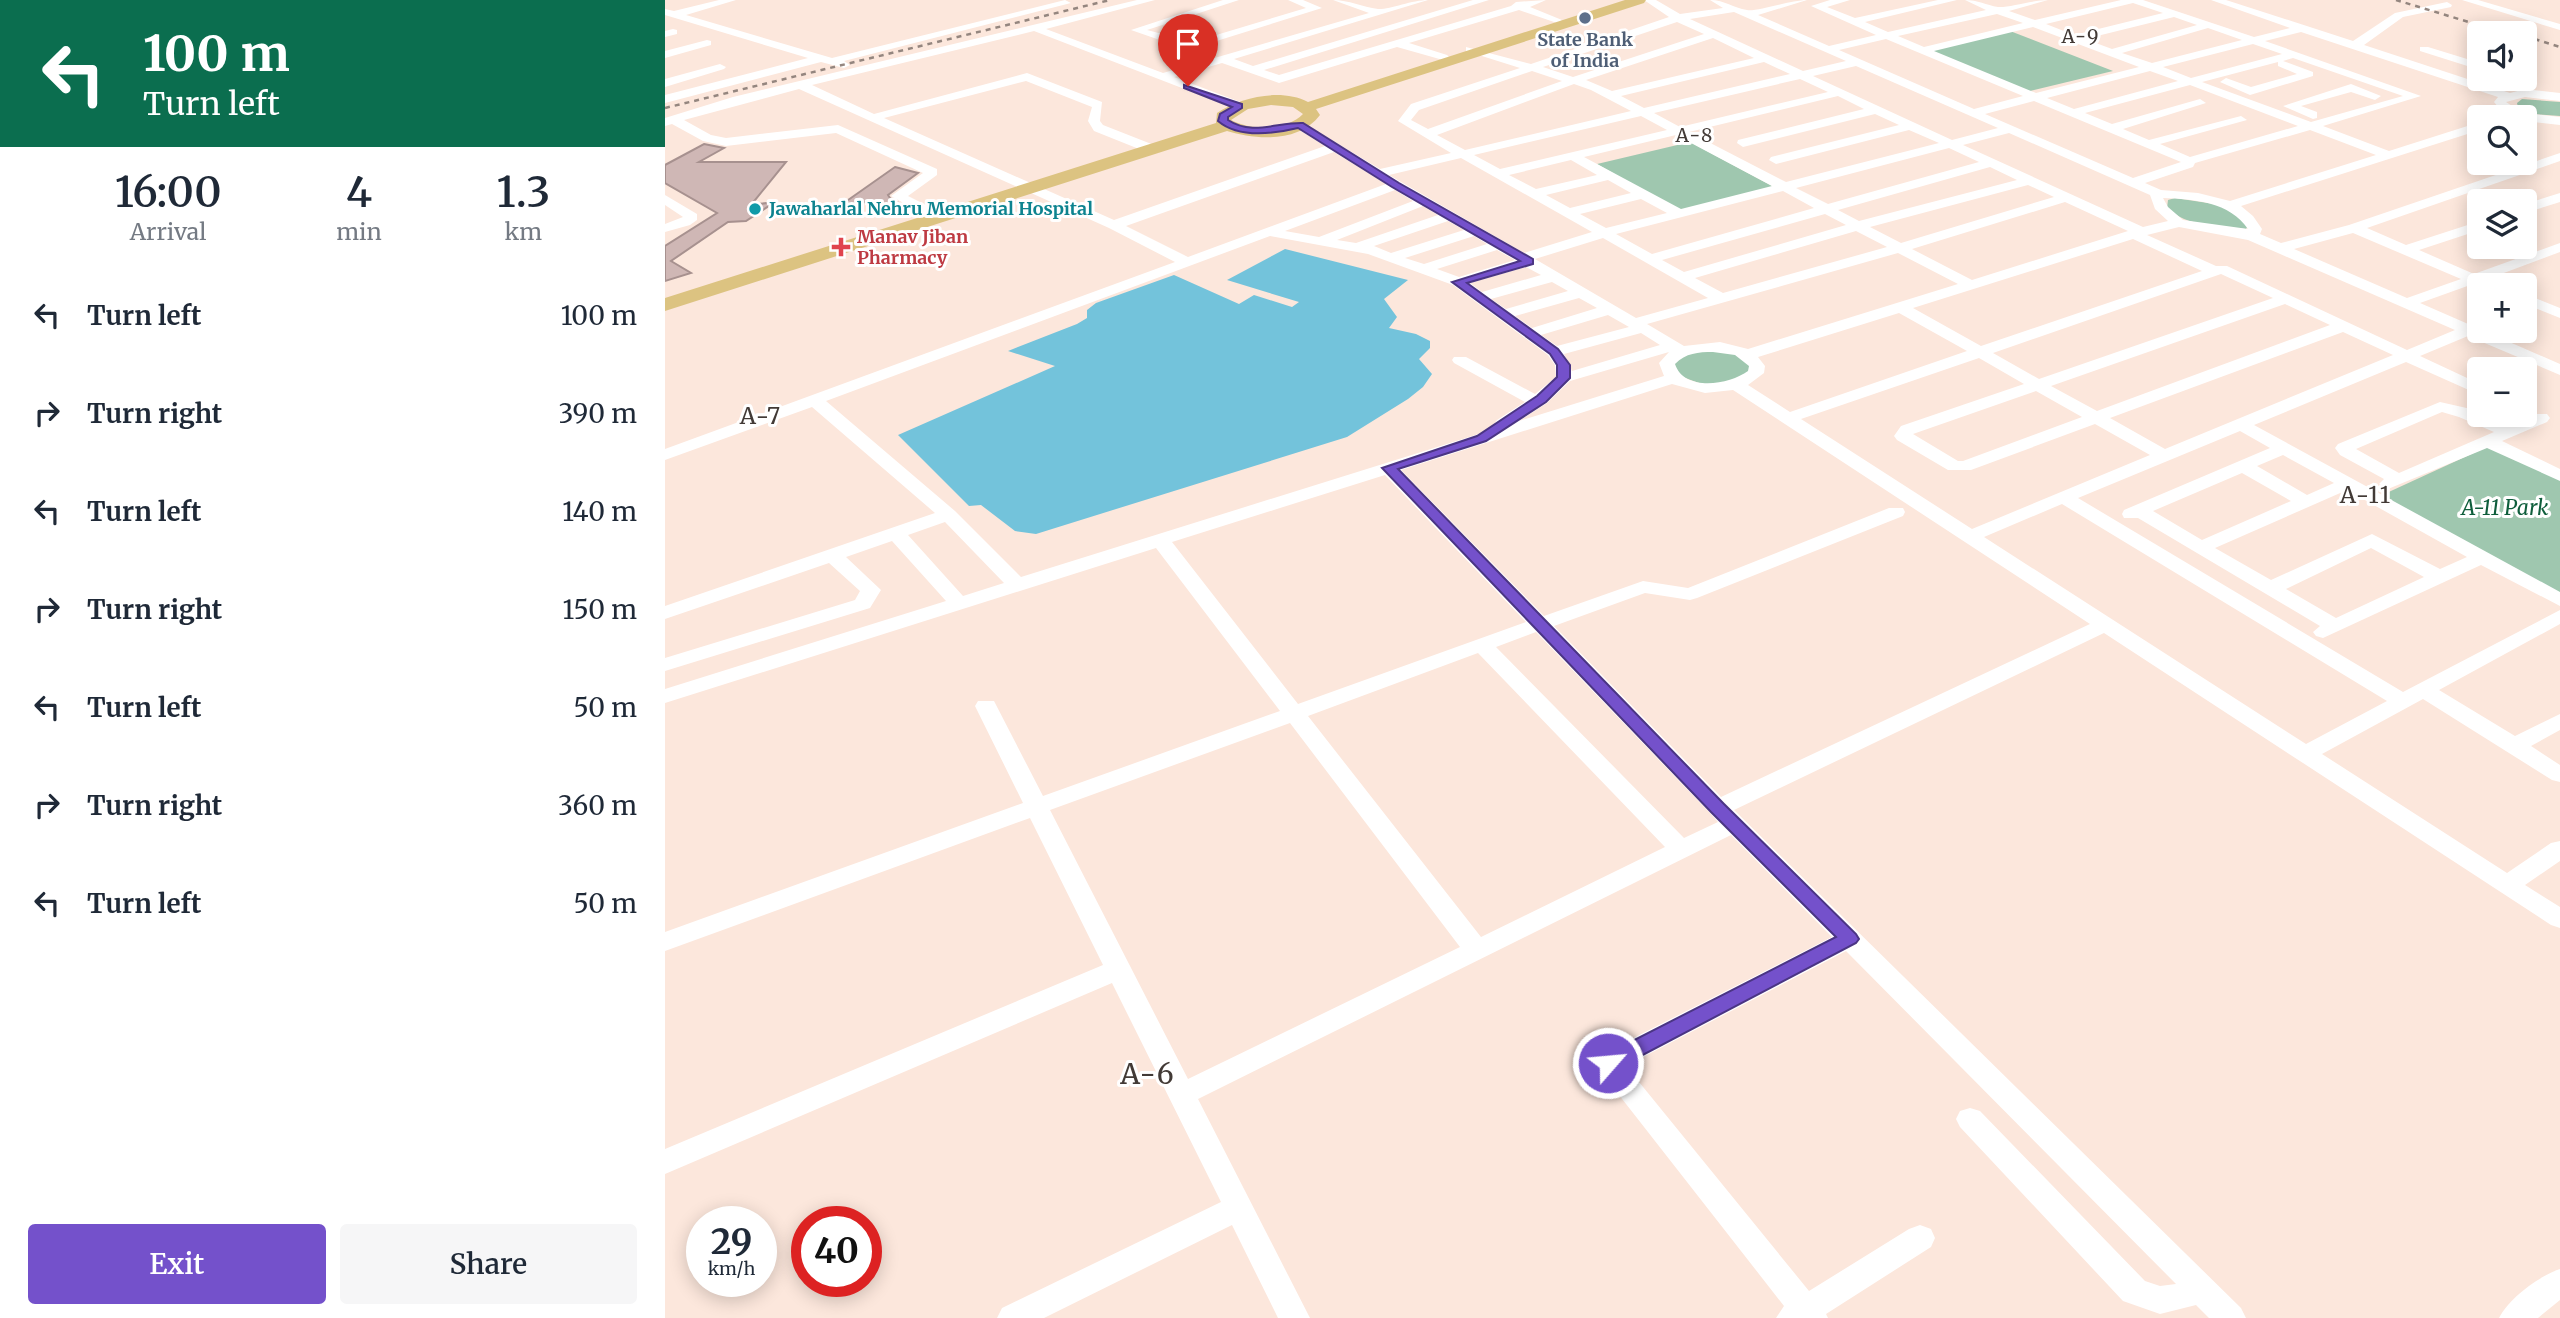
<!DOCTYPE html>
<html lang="en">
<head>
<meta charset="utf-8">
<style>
	:root { --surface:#fff; --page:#f6f6f7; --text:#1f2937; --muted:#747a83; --accent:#7451cb }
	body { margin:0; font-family:Merriweather,serif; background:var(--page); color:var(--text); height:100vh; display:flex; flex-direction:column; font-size:26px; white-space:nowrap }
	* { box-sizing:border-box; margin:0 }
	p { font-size:23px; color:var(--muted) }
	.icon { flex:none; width:38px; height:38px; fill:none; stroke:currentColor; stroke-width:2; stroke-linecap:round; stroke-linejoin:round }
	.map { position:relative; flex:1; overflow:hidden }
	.details { display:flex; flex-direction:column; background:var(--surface); width:665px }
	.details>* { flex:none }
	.banner { background:#0b6e4f; color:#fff; overflow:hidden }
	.controls { position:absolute; left:1802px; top:21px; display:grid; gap:14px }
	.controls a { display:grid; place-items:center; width:70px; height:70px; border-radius:7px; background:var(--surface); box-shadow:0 4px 18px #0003; font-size:35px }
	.speed { position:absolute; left:21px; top:1206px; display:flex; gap:14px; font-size:35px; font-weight:700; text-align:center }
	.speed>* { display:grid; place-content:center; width:91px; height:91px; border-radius:50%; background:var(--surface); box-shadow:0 4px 18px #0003; line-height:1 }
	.speed small { font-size:18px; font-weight:400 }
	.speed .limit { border:10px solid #d22; background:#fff; color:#111 }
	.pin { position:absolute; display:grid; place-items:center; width:60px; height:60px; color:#fff; margin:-72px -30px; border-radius:50% 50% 50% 0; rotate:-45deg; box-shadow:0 0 7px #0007 }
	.pin .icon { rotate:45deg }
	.me { position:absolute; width:77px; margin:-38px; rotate:63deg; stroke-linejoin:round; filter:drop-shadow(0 0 5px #0008) }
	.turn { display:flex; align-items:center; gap:24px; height:147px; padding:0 28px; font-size:32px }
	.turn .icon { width:91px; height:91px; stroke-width:2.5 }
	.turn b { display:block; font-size:49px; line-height:60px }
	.eta { display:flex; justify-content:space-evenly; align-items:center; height:119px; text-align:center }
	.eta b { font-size:42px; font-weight:600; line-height:49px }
	.action { display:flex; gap:14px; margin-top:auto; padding:14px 28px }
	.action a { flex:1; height:80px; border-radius:7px; background:var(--accent); color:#fff; font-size:28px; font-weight:600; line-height:80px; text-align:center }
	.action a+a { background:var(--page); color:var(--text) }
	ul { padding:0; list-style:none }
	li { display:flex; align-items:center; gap:21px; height:98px; padding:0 28px }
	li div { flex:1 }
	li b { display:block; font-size:26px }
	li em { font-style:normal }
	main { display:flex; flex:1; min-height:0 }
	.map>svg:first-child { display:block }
</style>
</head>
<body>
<main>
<section class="details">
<div class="banner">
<div class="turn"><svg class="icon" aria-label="left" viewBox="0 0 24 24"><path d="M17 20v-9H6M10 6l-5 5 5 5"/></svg><div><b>100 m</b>Turn left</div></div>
</div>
<div class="eta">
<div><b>16:00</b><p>Arrival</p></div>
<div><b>4</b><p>min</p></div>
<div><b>1.3</b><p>km</p></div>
</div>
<ul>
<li><svg class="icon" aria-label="left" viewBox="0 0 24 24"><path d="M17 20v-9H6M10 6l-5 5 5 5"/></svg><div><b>Turn left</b></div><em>100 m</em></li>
<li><svg class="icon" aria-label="right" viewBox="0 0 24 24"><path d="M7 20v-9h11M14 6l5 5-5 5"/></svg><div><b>Turn right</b></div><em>390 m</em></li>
<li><svg class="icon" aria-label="left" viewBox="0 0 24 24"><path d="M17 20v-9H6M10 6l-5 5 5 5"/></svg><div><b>Turn left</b></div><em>140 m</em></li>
<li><svg class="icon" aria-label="right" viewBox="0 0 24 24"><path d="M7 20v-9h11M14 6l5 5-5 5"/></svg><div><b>Turn right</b></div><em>150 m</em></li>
<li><svg class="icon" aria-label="left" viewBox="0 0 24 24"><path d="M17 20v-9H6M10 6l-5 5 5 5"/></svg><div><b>Turn left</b></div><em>50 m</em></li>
<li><svg class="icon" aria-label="right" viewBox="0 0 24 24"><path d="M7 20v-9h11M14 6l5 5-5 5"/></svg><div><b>Turn right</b></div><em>360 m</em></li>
<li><svg class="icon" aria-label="left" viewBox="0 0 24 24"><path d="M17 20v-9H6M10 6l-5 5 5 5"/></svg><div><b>Turn left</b></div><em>50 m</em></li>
</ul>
<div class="action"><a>Exit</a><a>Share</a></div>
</section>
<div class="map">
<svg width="1895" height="1318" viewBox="0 0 1895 1318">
	<rect width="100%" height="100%" fill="#fce7dc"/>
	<g fill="#9fc7af">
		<polygon points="1345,31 1448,71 1361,92 1260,50"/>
		<polygon points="1857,99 1895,102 1895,116 1868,114 1853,107 1852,103"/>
		<polygon points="1025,142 1109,187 1016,212 932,164"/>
		<path d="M1510,198L1556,205L1584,224L1581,229C1555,226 1522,227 1502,208L1503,200Z"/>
		<path d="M1027,351H1064L1083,360L1086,370C1057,389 1039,389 1009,372L1010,360Z"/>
		<polygon points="1826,445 1895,479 1895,596 1715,496"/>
	</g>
	<polygon fill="#73c3db" points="620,249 743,280 719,299 732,317 724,328 751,334 765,341 765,348 754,359 767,374 758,387 743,399 682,437 371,534 350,531 316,505 304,506 233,435 390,366 343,351 412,324 422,318 422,310 431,303 509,275 574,304 589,295 627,307 634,302 562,280"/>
	<g fill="#cfb7b5" stroke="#a7918f" stroke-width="2">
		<polygon points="39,144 59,148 34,162 121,162 86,205 110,202 81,221 63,222 6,261 26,273 0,281 0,246 52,213 0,183 0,165"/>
		<polygon points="230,167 253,173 223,195 225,198 239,206 223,212 200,202 176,205"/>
	</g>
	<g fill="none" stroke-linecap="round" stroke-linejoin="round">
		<g fill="#fff" fill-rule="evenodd">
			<polygon points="54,0 71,0 21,15 167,58 400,0 406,3 179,61 185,65 179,68 156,62 0,103 0,95 143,58 0,15 0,9 9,11"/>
			<path d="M472,0H490L381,29L498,73L704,13L668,0C684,0 697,7 713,9C723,10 747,0 763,0L569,59L588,66L808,0H824L599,70L614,75L846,6L851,2L881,0L865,7L897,20L892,23L854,10L744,43L782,55L784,57L778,60L732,47L614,83L557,63L509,77L578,103L580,106L574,110L369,31L147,85L209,114L362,73L437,102L435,121L438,125L494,147V153H484L429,131L423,121L427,107L361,81L219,118L449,220L660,146L631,128V122L635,121L715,169L786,153L733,121L746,104L855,68L801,51V47L866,64L1004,17L979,0H991L1015,14L1058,8L1045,0C1060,0 1068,8 1082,10C1091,12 1126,0 1142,0L1093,15L1164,46L1211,35L1146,6L1165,0H1185L1162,7L1190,18L1273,0H1292L1200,22L1223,32L1321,10L1300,0C1313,0 1321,5 1333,7C1343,8 1368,0 1383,0L1344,11L1370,20L1456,0H1478L1589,37L1625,28L1546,0H1561L1688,41L1730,13L1782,2L1787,5L1786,7L1738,17L1699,45L1845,93L1860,89L1895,93V101L1860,97L1841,102L1858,113L1895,117V125L1860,121V117C1846,117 1838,114 1829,102L1833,97L1636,32L1600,41L1756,96L1658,126L1724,151L1815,122V130L1576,206L1588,216L1597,229L1595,234L1616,243L1684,225L1895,153V161L1702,228L1741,245L1815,221V230L1754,250L1809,274L1895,243V252L1820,280L1818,284H1808L1755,303L1895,364V375L1803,336L1755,356L1815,384V395L1741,362L1589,425L1895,592V606L1816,565L1658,638L1651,636L1648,632L1655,626L1473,518H1459L1457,514L1459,510L1605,448L1575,431L1413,498L1738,692L1895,610V624L1774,690L1850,736L1895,714V730L1866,746L1895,765V782L1887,780L1758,699L1657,754L1842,873L1886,843L1895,841V861L1860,885L1895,907V928L1886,925L1439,633L1069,810L1576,1308L1581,1318H1544L1531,1305L1495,1314L1458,1301L1295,1127L1291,1119L1295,1111L1305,1108L1315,1111L1480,1281L1495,1286L1511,1284L1181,951L961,1066L1144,1291L1244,1229L1255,1225L1266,1229L1270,1238L1266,1247L1161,1314L1163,1318H1111L1119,1306L929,1063L933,1056L1167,937L1066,835L533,1099L645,1318H613L567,1225L379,1318H332L337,1308L556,1202L447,983L0,1174V1149L438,965L365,818L0,951V932L358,803L310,706L313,701H329L378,796L615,711L491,548L0,703V689L281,601L227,541L181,557L216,590L205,608L0,671V658L190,600L195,591L164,563L0,619V606L270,513L147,407L0,460V449L510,262L444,228L134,89L19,120L46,135L61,138L173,125L272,169V175L243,196L279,214V220H269L226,196L258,173L171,133L61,146L38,141L7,124L0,126V118L68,97ZM1468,3L1498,13L1409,35L1381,24ZM1069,12L1181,61L1138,71L1025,19ZM1332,14L1358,23L1259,47L1233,36ZM1509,17L1532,25L1447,49L1420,39ZM1012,22L1039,34L908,77L878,67ZM1368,27L1474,67L1371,93L1269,51ZM1543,28L1577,40L1487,63L1457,53ZM1048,38L1089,58L947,91L921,80ZM1221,39L1358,96L1309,109L1174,50ZM1588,44L1617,54L1526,78L1498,67ZM1628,58L1738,96L1646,122L1537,82L1613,62V66L1632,74L1586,87L1561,78L1555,82L1585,95L1648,76V72L1618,61ZM1099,62L1125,74L979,108L956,96ZM1191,66L1333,128L1287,140L1148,76ZM867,71L897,81L763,129L746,120L754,110ZM1485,71L1513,81L1409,109L1382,98ZM1135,79L1163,92L1015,127L989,113ZM909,84L926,90L966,111L800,150L772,135ZM1525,85L1633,126L1525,157L1495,144L1582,120L1576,116L1484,140L1458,129L1541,103L1535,99L1447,124L1420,113ZM1173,96L1199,109L1073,140L1072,143L1078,147L1210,114L1234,125L1106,157L1104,160L1111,164L1244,130L1274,143L1121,182L1024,132ZM1369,101L1516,162L1468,178L1320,114ZM976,116L1002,130L835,169L809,155ZM1645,130L1711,155L1565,201L1533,193L1496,190L1480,183L1528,167L1530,163ZM1344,133L1485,195L1490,209L1503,221L1478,227L1298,145ZM1011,135L1107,186L1016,209L919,157ZM1284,148L1314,162L1163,204L1131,188ZM669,152L721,184L523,257L461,226ZM796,158L927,232L859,253L724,175ZM906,160L932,175L871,189L844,175ZM1325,167L1352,180L1194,221L1173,210ZM943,180L966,193L905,208L881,195ZM1363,185L1389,197L1236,243L1205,227ZM730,190L748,201L654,237L620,231ZM1118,191L1149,208L987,254L951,234ZM1498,198C1529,199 1565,202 1583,229L1518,220L1503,207ZM976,199L1002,213L941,228L915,214ZM1400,202L1463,231L1307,280L1247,249ZM758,206L773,215L691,243L672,240ZM1160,214L1181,225L1019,272L997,260ZM783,221L799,230L726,253L709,246ZM1514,227L1583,240L1790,330L1742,350L1562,266H1551L1482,235ZM1191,231L1222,247L1058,293L1030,278ZM1688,233L1796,279L1742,298L1629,249ZM605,236L703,254L788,285L883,355L890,365L891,377L870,394L801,357H789L787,360L789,363L860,402L832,420L829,424L833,428L356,577L290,511L161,401ZM809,236L822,244L759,264L740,258ZM938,238L1043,298L971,318L870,259ZM1468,239L1537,271L1316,346L1248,308ZM832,250L850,260L794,277L772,269ZM1233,253L1293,284L1083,349L1055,342L1019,346L982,324ZM861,267L876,275L817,292L805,283ZM1556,274L1608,298L1374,379L1328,353ZM887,282L903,291L841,309L826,299ZM914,298L932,308L867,328L850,316ZM1620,304L1665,325L1432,411L1386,386ZM1234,313L1302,351L1125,412L1083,385L1099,373L1100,366L1093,357ZM943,315L964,327L892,346L876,335ZM1678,332L1728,355L1500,449L1445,418ZM976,333L995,345L907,371L899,354ZM1004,352L994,363L999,376L854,421L882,403L905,381ZM1048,352L1070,355L1084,366L1083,371C1064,385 1019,392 1010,364C1021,353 1033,352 1048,352ZM1314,358L1359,384L1236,426L1229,436L1232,440L1283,470H1306L1430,424L1485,455L1307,529L1136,419ZM1007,384L1040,393L1068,390L1425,624L1056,797L889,626L980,593L1025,600L1032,598L1238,516L1240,512L1238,508H1224L1023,588L978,581L879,616L736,470ZM1371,391L1417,417L1298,461H1293L1248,434ZM1618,455L1669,483L1642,495L1592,466ZM1577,473L1626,501L1537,540L1488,511ZM720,475L861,622L633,704L507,542ZM1682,490L1802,557L1775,569L1707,534L1606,580L1550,548ZM1397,504L1722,701L1641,744L1319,537ZM280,522L339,583L298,596L243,535ZM1706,548L1759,577L1671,618L1621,589ZM871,632L1045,813L1053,822L1019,838L831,647ZM813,653L1000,847L816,937L643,716ZM625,723L795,947L523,1079L385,810Z"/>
			<polygon points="558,0 574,0 482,30 528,42 641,8 623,0 638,0 657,8 529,48 515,47 466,30"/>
			<polygon points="1797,0 1813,0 1895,24 1895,30"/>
			<polygon points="8,29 12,30 12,34 0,37 0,31"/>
			<polygon points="42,40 46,41 46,45 0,58 0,51"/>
			<polygon points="1755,47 1763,47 1815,63 1815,70 1755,51"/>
			<polygon points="55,64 61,67 59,69 0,87 0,79"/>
			<polygon points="1686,84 1716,96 1710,100 1686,92 1636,106 1652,112 1652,118 1648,119 1618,106"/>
			<polygon points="1895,193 1895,202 1860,213 1860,204"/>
			<polygon points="0,195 32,214 32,220 25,225 0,232 0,224 18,217 0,205"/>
			<polygon points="1860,294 1895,308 1895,318 1860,304"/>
			<path d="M1775,402L1806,409L1843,426L1870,414H1882L1885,418L1882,422L1837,441L1895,469V481L1822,448L1723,489L1714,484L1719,479L1675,455L1670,448L1673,444ZM1777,412L1794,417L1829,432L1734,473L1691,449Z"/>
			<path d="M1895,1269V1300L1873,1318H1834C1844,1298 1874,1276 1895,1269Z"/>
		</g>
		<path fill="#dcc381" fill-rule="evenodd" d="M960,0H981L979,3L651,109L655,115C634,143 591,140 562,131L0,311V298L551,123L552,113C576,97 616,88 643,102ZM606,105L628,107L638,114C621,131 587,131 566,120L583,109Z"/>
		<g stroke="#94867f" stroke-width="2.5" stroke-dasharray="5 5" stroke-linecap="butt">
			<polyline points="1731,0 1840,33"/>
			<polyline points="1860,36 1895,47"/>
			<polyline points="0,108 445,0"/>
		</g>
	</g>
	<path fill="#7451cb" stroke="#4b3584" stroke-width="2" d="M519,85L577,104V108L563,117V120C587,136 613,122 638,123L734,183L868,259V264L802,283L893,349L905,365V378L881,402L821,441L733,469L1059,804L1191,934L1194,939L1191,943L951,1069L943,1071L936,1069L933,1063L936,1057L1171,937L1046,812L717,468L812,436L872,396L892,377V365L885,354L787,282L855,261L727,187L633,128C608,134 574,139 553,121L555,114L567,107L519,88Z"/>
	<circle fill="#5c6f8a" stroke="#fff" stroke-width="2.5" cx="920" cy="18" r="7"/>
	<circle fill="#0f9aa8" stroke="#fff" stroke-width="2.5" cx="90" cy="209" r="7"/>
	<path fill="#e0444e" stroke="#fff" stroke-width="2.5" d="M172.5 236.5h7v7h7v7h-7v7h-7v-7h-7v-7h7z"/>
	<g text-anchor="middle" stroke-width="6" stroke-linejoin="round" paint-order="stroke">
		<g font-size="18" font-weight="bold" fill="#4e5e75" stroke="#fff">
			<text x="920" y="46">State Bank<tspan x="920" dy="21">of India</tspan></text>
		</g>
		<g font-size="18" font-weight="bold" fill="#0d838f" stroke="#fff" text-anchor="start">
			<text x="104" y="215">Jawaharlal Nehru Memorial Hospital</text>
		</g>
		<g font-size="18" font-weight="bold" fill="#be3a42" stroke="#fff" text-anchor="start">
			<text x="192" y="243">Manav Jiban<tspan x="192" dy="21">Pharmacy</tspan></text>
		</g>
		<g font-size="19" letter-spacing="2" fill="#423a36" stroke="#fff">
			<text x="1416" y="43">A-9</text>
			<text x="1030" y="142">A-8</text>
		</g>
		<g font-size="21" font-style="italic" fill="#0f5e3c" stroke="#fff">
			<text x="1840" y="515">A-11 Park</text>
		</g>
		<g font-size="23" letter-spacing="2" fill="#423a36" stroke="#fff">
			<text x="96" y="424">A-7</text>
			<text x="1701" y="503">A-11</text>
		</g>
		<g font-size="28" letter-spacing="2" fill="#423a36" stroke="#fff">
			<text x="483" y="1084">A-6</text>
		</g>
	</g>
</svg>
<div class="controls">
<a><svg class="icon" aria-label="sound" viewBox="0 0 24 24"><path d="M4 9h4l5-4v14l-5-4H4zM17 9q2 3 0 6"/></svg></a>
<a><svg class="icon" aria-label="search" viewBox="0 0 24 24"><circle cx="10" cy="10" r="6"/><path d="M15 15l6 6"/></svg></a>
<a><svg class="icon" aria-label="layers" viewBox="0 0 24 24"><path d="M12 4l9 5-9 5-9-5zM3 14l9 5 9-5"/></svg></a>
<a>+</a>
<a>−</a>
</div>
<div class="speed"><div>29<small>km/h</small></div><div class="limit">40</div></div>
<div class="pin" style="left:523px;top:86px;background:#d93025"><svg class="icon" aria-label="arrive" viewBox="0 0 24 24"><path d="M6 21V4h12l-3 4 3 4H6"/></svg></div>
<svg class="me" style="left:943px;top:1063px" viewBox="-20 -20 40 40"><circle r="17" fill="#7451cb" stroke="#fff" stroke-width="3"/><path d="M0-11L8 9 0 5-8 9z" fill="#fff"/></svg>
</div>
</main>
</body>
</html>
